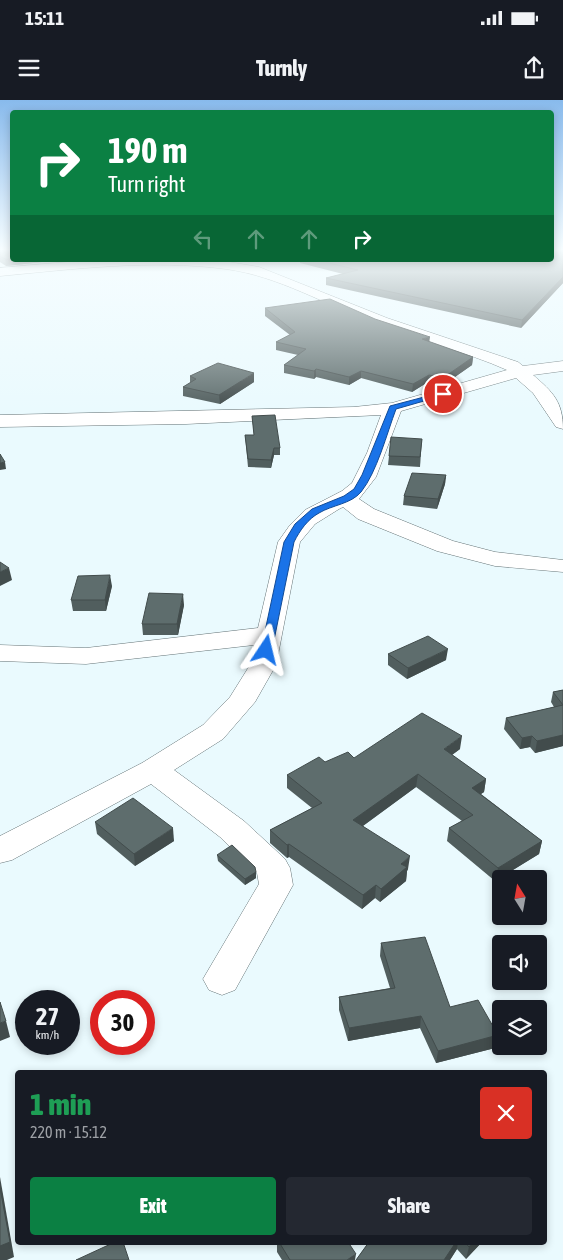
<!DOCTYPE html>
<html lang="en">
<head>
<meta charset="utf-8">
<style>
	:root { --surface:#171b24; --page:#242831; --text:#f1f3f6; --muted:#9ea1a6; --accent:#0b8043 }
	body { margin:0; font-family:"Asap Condensed",sans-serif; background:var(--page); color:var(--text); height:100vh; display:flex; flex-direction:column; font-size:19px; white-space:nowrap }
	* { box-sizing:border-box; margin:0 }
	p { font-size:16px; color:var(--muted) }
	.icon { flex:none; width:28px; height:28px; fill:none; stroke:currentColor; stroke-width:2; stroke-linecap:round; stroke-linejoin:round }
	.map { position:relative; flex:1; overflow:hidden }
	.details { position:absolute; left:15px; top:970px; width:532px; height:175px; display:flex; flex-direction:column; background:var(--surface); border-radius:5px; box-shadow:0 2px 8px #0003 }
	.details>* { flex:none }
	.banner { position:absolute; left:10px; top:10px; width:544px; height:152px; border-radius:5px; box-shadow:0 2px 8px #0003; background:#0b8043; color:#fff; overflow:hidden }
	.needle { width:32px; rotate:349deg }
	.fabs { position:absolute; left:492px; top:770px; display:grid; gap:10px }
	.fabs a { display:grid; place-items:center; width:55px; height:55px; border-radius:5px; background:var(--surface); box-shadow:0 2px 8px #0003; font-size:25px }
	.speed { position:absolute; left:15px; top:890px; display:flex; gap:10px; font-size:25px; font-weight:700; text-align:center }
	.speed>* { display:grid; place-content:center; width:65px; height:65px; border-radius:50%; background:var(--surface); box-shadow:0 2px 8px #0003; line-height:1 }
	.speed small { font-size:12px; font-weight:400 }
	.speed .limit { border:8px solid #d22; background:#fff; color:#111 }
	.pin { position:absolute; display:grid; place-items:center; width:42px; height:42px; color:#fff; margin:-21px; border:2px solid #fff; border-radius:50%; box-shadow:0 1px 5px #0007 }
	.me { position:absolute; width:55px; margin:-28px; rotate:10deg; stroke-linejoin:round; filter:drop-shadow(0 0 4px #0008) }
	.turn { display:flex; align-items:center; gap:18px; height:105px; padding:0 15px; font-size:22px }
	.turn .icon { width:65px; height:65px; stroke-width:2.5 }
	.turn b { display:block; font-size:35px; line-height:42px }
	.lanes { display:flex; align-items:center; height:48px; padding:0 15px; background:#0003; justify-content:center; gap:25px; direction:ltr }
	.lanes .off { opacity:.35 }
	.round { display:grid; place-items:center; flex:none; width:52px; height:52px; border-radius:5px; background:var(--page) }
	.overview { display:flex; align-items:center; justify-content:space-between; height:85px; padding:0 15px }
	h1 { font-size:30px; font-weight:800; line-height:38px; color:#1e9e55 }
	.primary-button { display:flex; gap:10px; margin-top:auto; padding:10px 15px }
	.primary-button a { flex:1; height:58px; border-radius:5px; background:var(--accent); color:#fff; font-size:20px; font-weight:800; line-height:58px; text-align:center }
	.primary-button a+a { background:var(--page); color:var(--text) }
	.status { display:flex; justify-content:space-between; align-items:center; height:35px; padding:0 25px; background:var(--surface); direction:ltr }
	.status svg { height:14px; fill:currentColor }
	header { display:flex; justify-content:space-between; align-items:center; height:65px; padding:0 15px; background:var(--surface); font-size:22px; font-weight:800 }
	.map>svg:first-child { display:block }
</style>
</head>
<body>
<div class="status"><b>15:11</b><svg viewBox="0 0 49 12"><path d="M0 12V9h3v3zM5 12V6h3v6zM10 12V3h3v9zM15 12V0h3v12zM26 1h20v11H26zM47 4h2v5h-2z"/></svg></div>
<header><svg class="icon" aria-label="menu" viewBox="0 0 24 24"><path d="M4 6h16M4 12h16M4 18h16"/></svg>Turnly<svg class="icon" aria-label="share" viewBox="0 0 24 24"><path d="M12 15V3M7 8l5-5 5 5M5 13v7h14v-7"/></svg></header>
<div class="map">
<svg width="563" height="1160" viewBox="0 0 563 1160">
	<rect width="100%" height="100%" fill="#eafafe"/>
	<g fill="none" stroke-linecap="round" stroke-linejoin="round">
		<defs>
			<path id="minor" d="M90,160H217L259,167L387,218L518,262L523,266L563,261V271L533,275C553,292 563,302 563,329L556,327L533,293L516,278L401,311L376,377L359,399L374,409L453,441L495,452L563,460V472L495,466L437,451L358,419L343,407L339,409L315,424L300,442L276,565L255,602L223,639L174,670L244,721L285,759L290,768L293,785L235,890L222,895L209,890L203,879L259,784L257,773L220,737L151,684L12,760L0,763V736L142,663L203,625L230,597L250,565L254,545L86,564L0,561V545L86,548L258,528L278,442L290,425L305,410L342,391L352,383L367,353L381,315L186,324L0,327V315L354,307L392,303L507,270C465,251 418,241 375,224C327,205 278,176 226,169C151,159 75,169 0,176V168Z"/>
		</defs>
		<use href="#minor" stroke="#657477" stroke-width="1"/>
		<use href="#minor" fill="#fff" fill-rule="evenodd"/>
	</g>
	<g fill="#515e5e">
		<polygon points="0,148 12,160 42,160 42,162 6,166 0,162"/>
		<polygon points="563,148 563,183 521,228 326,185 326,178 343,174 300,163 300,160 551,160"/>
		<polygon points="265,208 429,242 473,257 472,265 442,286 428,282 412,292 361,278 349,285 316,277 314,279 284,273 284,265 298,255 276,250 276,242 290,235 265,216"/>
		<polygon points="190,276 254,282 220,304 183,296 183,287 190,283"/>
		<polygon points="252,316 280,348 280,355 274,355 271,368 248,367 245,335 254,335"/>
		<polygon points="422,339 420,367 388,365 389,356"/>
		<polygon points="446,375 445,384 437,409 403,405 404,396"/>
		<polygon points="112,486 106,511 73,511 71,500"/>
		<polygon points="184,505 178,535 143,535 142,524"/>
		<polygon points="388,554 446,560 407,579 388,565"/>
		<polygon points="563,590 563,646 535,653 530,647 520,649 504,629 506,618 554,607 551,602 553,592"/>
		<polygon points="460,649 452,655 486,679 484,692 481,694 542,741 539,754 495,781 447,741 449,728 462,721 416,687 363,726 408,769 407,771 406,781 380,802 375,798 362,809 289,757 287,758 270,743 270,730 312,708 287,688 287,675 325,662 354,658"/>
		<polygon points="95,722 174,741 135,766 97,734"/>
		<polygon points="217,755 256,772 256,778 245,785 218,761"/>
		<polygon points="381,843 450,907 498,935 495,948 436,963 420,928 348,941 339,910 339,897 390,888 380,856"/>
		<polygon points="277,1142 348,1142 355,1160 282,1160 277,1152"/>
		<polygon points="369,1142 482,1142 466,1159 457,1149 450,1160 356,1160"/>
	</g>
	<g fill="#424c4c">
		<polygon points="5,159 12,159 12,160 42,160 42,162 6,166"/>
		<polygon points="563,177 563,183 521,228 522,220"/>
		<polygon points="430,237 429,244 422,239"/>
		<polygon points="473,257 472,265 442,286 443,278"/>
		<polygon points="316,269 316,277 314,279 314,271"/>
		<polygon points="361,271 361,278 349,285 349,277"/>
		<polygon points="254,273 254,282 220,304 219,295"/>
		<polygon points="429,275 428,282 412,292 413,284"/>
		<polygon points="274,348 274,355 271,368 271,360"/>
		<polygon points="5,362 6,369 0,370 0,363"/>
		<polygon points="446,375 445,384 437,409 438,399"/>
		<polygon points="9,468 12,480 0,486 0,472"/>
		<polygon points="110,475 112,486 106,511 105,500"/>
		<polygon points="183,494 184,505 178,535 177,524"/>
		<polygon points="448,549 446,560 407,579 408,568"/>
		<polygon points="563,635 563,646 535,653 537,641"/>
		<polygon points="462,636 460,649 442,662 444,649"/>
		<polygon points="532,636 530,647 520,649 522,638"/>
		<polygon points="418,674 416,687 353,733 353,720"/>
		<polygon points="486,679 484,692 470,701 472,688"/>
		<polygon points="173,728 174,741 135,766 134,754"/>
		<polygon points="542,741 539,754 495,781 498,768"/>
		<polygon points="289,744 289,757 287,758 287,745"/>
		<polygon points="410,756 408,769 407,771 406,781 380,802 381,789 401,764"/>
		<polygon points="256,772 256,778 245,785 245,779"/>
		<polygon points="376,785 375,798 362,809 363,795"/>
		<polygon points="421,916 420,928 348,941 349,928"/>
		<polygon points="6,921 10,937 0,941 0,923"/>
		<polygon points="498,935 495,948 436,963 438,951"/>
		<polygon points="0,1077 14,1157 7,1160 0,1160"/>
		<polygon points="456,1142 458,1142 457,1149 450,1160 444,1160"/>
		<polygon points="473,1142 482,1142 466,1159 469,1147"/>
		<polygon points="356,1154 355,1160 347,1160"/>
	</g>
	<g fill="#5e6d6d" stroke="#424c4c">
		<polygon points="0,148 12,148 12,159 5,159 0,156"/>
		<polygon points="551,148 563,148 563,177 522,220 326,178 358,170 317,160 551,160"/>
		<polygon points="330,199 375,219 430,237 422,239 473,257 443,278 429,275 413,284 361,271 349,277 316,269 314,271 284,265 306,249 276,242 295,232 265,208"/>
		<polygon points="218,263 254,273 219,295 183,287 196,279 190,276"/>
		<polygon points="275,315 280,348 274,348 271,360 248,359 245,335 254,335 252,316"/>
		<polygon points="391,337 422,339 420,357 389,356"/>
		<polygon points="0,354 5,362 0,363"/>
		<polygon points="412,373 446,375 438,399 404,396"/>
		<polygon points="0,462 9,468 0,472"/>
		<polygon points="110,475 105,500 71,500 78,476"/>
		<polygon points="149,493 183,494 177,524 142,524"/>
		<polygon points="428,536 448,549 408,568 388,554"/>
		<polygon points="563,590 563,635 537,641 532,636 522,638 506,618 563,605 553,592"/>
		<polygon points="422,613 462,636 444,649 486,679 472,688 542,741 498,768 449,728 473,715 418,674 353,720 410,756 401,764 407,767 381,789 376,785 363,795 289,744 287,745 270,730 322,703 287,675 319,657 325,662 348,652 354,658"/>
		<polygon points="133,698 173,728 134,754 95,722"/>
		<polygon points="232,745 255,767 256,772 245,779 217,755"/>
		<polygon points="425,837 450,907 478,900 498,935 438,951 421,916 349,928 339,897 395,888 381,843"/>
		<polygon points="0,902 6,921 0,923"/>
		<polygon points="0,1088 10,1142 0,1146"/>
		<polygon points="115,1142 123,1142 129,1160 76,1160"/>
		<polygon points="279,1142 348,1142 356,1154 347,1160 290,1160"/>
		<polygon points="369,1142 456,1142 444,1160 356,1160"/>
		<polygon points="465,1142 473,1142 469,1147"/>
	</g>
	<linearGradient id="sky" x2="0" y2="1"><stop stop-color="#88baec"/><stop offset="0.48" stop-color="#f6fdff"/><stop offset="1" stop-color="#f6fdff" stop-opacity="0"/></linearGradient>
	<rect width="563" height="311" fill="url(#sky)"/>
	<path fill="#1a73e8" stroke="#114b97" d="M443,292H445V295L396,309C387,333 377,372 361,392C351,404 332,405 319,413C308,419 300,430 294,442L272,550L270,552H262L261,550L284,442L295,424L312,409L344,396L354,389L362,375L390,306Z"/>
</svg>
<div class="fabs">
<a><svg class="needle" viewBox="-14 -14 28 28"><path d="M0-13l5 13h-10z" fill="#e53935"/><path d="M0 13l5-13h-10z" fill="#9ea1a6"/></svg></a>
<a><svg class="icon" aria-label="sound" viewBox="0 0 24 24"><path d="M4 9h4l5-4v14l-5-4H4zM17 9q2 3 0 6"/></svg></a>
<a><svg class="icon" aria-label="layers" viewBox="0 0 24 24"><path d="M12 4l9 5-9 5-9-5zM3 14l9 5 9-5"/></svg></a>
</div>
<div class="speed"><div>27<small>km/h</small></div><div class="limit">30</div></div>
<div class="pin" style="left:443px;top:294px;background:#d93025"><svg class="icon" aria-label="arrive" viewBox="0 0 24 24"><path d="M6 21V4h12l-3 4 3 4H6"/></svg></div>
<svg class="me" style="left:266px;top:550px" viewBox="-20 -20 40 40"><path d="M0-17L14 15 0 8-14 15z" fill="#1a73e8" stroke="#fff" stroke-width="4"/></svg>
<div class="banner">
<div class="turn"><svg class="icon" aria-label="right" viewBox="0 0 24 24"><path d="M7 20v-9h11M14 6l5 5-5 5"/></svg><div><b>190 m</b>Turn right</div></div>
<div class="lanes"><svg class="icon off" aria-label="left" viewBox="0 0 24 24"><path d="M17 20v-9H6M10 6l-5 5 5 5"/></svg><svg class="icon off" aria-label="ahead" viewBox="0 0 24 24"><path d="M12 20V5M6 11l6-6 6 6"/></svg><svg class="icon off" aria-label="ahead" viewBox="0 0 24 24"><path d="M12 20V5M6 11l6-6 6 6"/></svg><svg class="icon" aria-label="right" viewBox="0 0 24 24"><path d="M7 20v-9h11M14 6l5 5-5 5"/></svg></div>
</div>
<section class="details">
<div class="overview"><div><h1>1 min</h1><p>220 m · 15:12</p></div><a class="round" style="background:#d93025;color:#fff"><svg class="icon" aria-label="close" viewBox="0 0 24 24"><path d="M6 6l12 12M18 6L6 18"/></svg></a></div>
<div class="primary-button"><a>Exit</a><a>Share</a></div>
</section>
</div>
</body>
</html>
